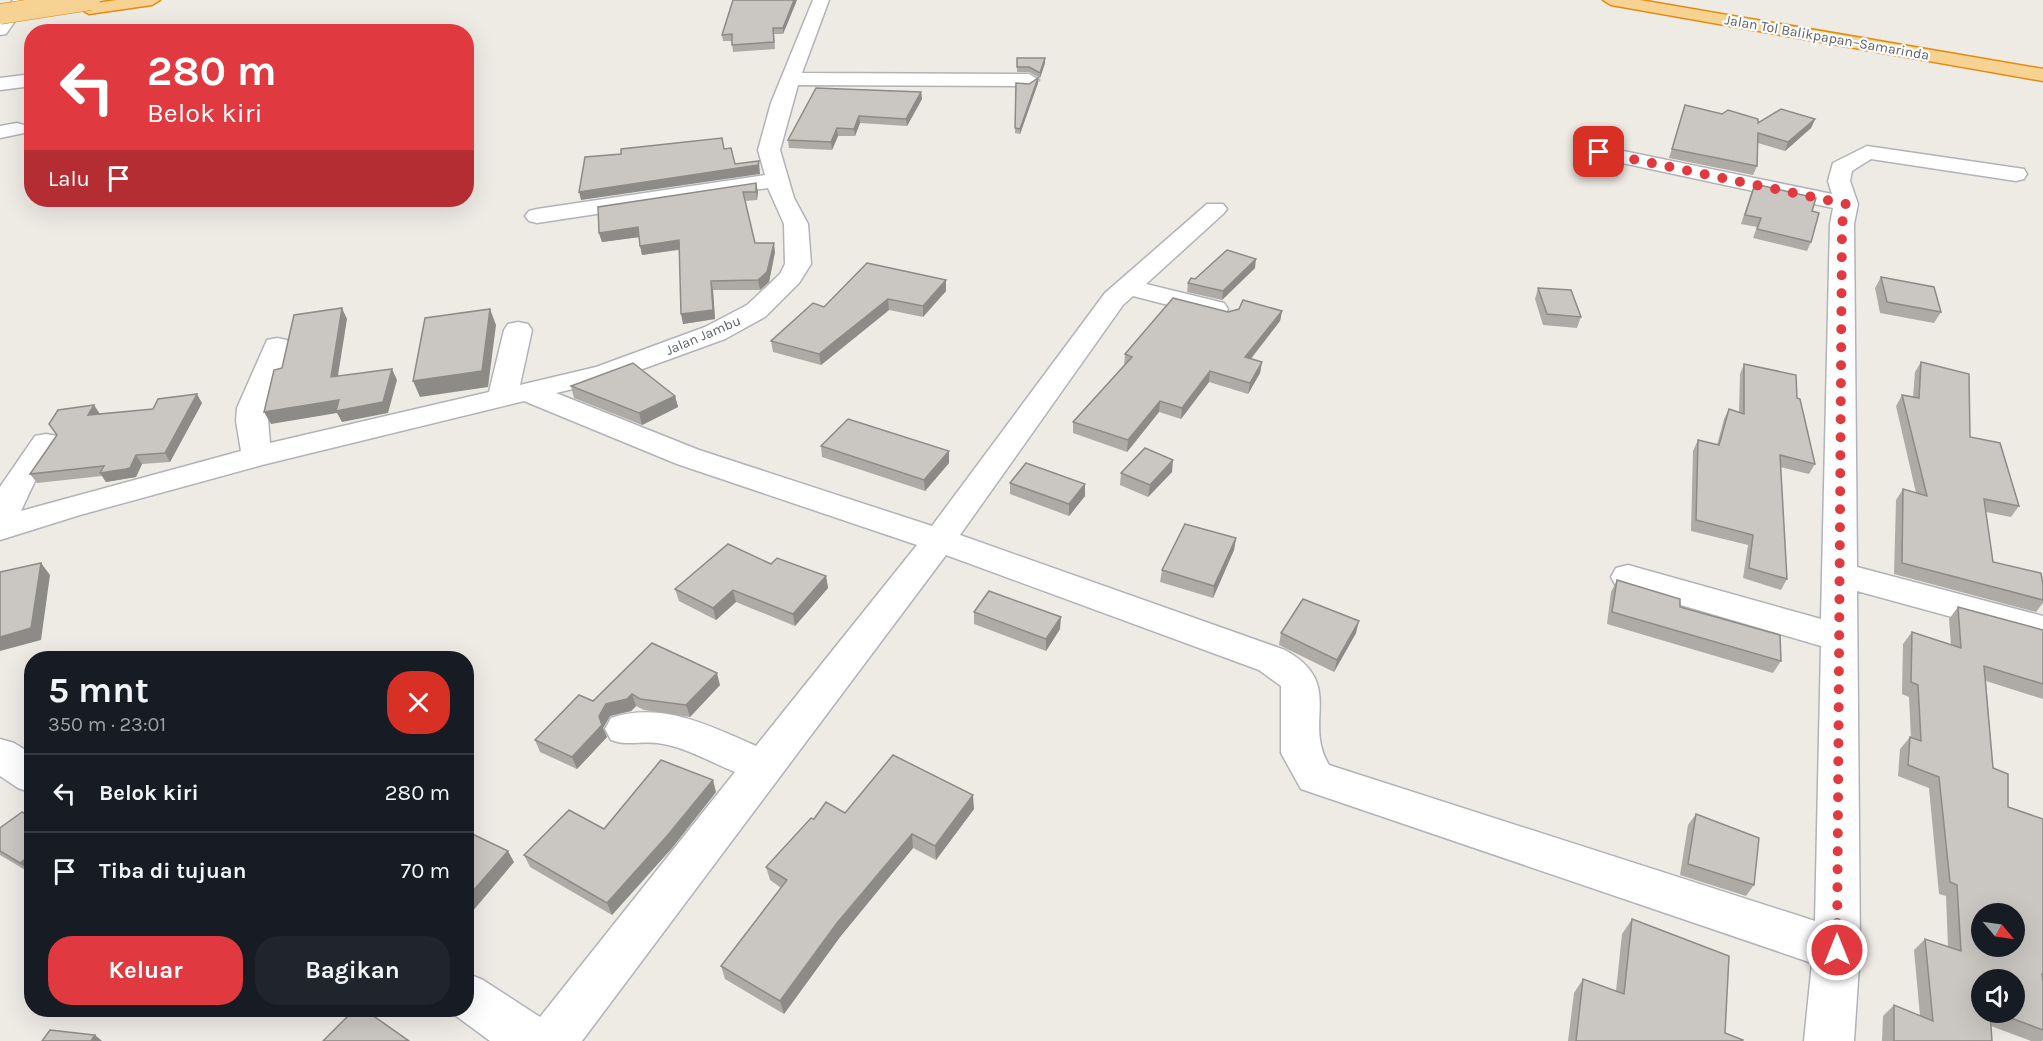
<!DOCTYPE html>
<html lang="id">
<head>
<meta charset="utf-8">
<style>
	:root { --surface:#171b24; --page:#20242c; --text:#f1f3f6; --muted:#9ea1a6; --line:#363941; --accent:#e0393f }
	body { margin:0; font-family:Karla,sans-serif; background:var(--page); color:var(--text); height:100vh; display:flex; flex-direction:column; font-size:22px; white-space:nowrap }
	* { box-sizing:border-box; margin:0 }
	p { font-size:20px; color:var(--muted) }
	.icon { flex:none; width:33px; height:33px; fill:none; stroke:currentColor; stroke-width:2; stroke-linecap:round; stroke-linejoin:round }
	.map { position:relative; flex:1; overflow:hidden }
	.drawer { position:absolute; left:24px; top:651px; width:450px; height:366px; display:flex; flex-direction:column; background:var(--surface); border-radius:24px; box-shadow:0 6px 24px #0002 }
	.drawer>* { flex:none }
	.guide { position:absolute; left:24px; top:24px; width:450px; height:183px; border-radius:24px; box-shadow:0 6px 24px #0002; background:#e0393f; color:#fff; overflow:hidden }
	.needle { width:39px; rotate:119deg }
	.controls { position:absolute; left:1971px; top:903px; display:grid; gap:12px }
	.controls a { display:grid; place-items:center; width:54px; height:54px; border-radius:50%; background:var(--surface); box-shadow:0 6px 24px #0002; font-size:30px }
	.pin { position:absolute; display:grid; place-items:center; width:51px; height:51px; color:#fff; margin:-26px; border-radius:12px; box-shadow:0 3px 9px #0006 }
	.me { position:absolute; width:66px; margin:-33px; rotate:0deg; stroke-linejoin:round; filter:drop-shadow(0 0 4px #0008) }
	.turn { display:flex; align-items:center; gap:21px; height:126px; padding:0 24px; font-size:27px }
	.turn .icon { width:78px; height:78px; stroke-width:2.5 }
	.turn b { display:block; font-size:42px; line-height:51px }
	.then { display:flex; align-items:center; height:57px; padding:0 24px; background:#0003; gap:12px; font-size:22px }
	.round { display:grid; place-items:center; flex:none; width:63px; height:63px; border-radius:24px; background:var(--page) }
	.summary { display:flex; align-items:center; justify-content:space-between; height:102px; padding:0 24px }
	h1 { font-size:36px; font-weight:700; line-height:45px }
	.button { display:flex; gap:12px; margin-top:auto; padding:12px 24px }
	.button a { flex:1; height:69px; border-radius:24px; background:var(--accent); color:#fff; font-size:24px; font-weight:700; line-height:69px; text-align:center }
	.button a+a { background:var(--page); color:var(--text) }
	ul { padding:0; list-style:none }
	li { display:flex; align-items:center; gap:18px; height:78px; padding:0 24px; border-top:2px solid var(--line) }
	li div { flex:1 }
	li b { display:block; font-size:22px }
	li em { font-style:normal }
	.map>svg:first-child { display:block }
</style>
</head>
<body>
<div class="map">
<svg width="2043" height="1041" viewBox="0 0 2043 1041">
	<rect width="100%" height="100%" fill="#eeebe5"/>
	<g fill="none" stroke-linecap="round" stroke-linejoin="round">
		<defs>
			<g id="street">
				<polygon points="13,0 30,0 6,34 0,35 0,18"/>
				<path d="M813,0H829L802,73L1029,74L1039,80L1029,86L798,85L780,150L794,198L808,224L811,264L799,283L765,317L725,339L615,379L556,393L699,450L932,526L1105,293L1207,204H1223L1227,209L1223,214L1146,284L1224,303L1228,309L1224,315L1215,317L1133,296L1123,305L960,535L1285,650C1346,684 1302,720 1329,765L1815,921L1821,646L1616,586L1611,577L1616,568L1628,565L1821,619L1830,224L1833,208L1599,158L1591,157L1588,152L1591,147L1599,146L1832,194L1828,181L1833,163L1867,146L2024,169L2027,174L2024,179L2016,181L1871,159L1852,171L1850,181L1858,204L1854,224L1857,567L2043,616V642L1857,591L1860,950L1854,1041H1804L1812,963L1301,789L1281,753V686L1259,670L946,555L582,1041H490L448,1010H466V973L483,980L540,1017L735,772C710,762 684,746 657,743C640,741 627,746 611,740L605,729L611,718C662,701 710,726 756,746L917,545L677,464L524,401L262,465L80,515L0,540V487L35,436L46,434L57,436L61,443L34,483L21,511L241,451L236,421L237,408L267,340L277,338L287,340L291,346L267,408L270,443L489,392L504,330L508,324L518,322L528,324L532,330L520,385L596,367L705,327L747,305L780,274L785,264L784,224L768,188L537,223L529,221L525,216L529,211L537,209L765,175L758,150L771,103Z"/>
				<polygon points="32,74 32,86 0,90 0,78"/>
				<polygon points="17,123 24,125 27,129 24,133 0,138 0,126"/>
				<polygon points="0,739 14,743 32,754 32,793 18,788 0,776"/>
			</g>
			<g id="highway">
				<polygon points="116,0 160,0 152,5 89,14 80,9 83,5"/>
				<polygon points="1603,0 1640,0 2043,69 2043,81 1611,5"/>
			</g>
		</defs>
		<use href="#street" stroke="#b0b3b7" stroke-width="3"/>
		<use href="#highway" stroke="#e78a0d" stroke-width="3"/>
		<use href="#street" fill="#fff" fill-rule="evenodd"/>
		<use href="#highway" fill="#f7d393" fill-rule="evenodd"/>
		<defs>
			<polyline id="highway-bridge" points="0,14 90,0"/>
		</defs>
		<use href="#highway-bridge" stroke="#e78a0d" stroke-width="21" stroke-linecap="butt"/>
		<use href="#highway-bridge" stroke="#f7d393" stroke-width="20"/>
	</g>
	<g fill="#aeaaa6" fill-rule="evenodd">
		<polygon points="797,0 783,34 774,34 775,49 733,52 732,41 723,41 722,35"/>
		<polygon points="1017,58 1045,58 1045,63 1040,78 1029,72 1017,72"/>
		<polygon points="1038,78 1038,83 1020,134 1015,133 1016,83 1029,84"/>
		<polygon points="921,92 922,99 907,126 860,123 855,136 838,136 832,150 789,148 788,140"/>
		<polygon points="1685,105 1758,123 1815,119 1811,128 1785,151 1758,143 1757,166 1753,175 1669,158"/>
		<polygon points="756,183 758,192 757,200 745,201 755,243 775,252 769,282 760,290 713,290 715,319 683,324 679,250 642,255 639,237 602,242 599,233"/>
		<polygon points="1755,184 1812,211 1811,242 1807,251 1753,238 1757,227 1741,224 1751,193"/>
		<polygon points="1255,268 1222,300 1187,292 1188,283 1195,279"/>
		<polygon points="1881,277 1941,312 1934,323 1880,313 1875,288"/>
		<polygon points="1538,288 1581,317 1577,328 1543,325 1535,299"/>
		<polygon points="946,291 923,317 889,310 821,365 773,352 771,341 824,307"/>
		<polygon points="1282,311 1280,321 1251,359 1262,362 1260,373 1248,394 1209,382 1181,419 1159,412 1127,452 1073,433 1073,422 1124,365 1125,354 1228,312"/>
		<polygon points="1921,362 1970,437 2019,506 2011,517 1986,512 1993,562 2043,600 2043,603 2036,612 1894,574 1896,500 1903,489 1916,493 1896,406 1902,395 1913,397 1915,372"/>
		<polygon points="1744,364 1797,398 1815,464 1809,474 1780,467 1787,579 1781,590 1743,578 1748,545 1691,531 1693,451 1698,440 1717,445 1724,419 1729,409 1739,412 1740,374"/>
		<polygon points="571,386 675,396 678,407 642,425 574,398"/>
		<polygon points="202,403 170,462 142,464 136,477 106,482 102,476 37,483 30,474 100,414 153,409"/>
		<polygon points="821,446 949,451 949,463 925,491 822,457"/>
		<polygon points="1172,472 1148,497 1120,485 1121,473"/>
		<polygon points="1010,483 1085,484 1085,496 1069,516 1010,494"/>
		<polygon points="1236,538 1234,550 1213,598 1160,582 1162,570"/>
		<polygon points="771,564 826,576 828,588 795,626 736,602 716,620 679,601 675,589"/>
		<polygon points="1617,580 1680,607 1781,661 1773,673 1607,624 1611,592"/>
		<path d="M1958,607L2043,630V699L1986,681L1993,768L2008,807L2043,819V1040L2042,1041H2031L1991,1026L1992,1041H1882L1883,1016L1894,1005L1920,1016L1914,950L1925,939L1948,947L1946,896L1939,894L1929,788L1898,776L1900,749L1910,737L1911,738L1909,697L1902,694L1903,644L1912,632L1951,645L1949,619ZM2014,980V1012H1982Z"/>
		<polygon points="974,612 1060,629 1046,651 974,624"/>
		<polygon points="1281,633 1356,633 1334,672 1279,645"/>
		<polygon points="652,643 720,685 690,717 644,710 636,706 631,711 610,716 603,728 607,737 577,769 540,752 535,740 593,701"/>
		<polygon points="716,792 672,848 612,915 530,867 524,855"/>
		<polygon points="974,809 936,860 913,848 840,937 784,1014 725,979 721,966 781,888 770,880 766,867 814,819 845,813"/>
		<polygon points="1696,814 1754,885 1746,896 1680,875 1688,825"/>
		<polygon points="32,817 32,874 0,855 0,828"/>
		<polygon points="466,831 514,862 471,913 466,911"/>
		<polygon points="1632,919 1725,1033 1742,1041 1568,1041 1574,993 1583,979 1616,991 1622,934"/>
	</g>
	<g fill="#8d8b87">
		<polygon points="794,0 797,0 783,34 783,28"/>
		<polygon points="1045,58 1045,63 1040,78 1040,73"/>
		<polygon points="1038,78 1038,83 1020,134 1020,129"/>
		<polygon points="921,92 922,99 907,126 906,119"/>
		<polygon points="859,116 860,123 855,136 854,129"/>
		<polygon points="1815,119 1811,128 1785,151 1788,142"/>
		<polygon points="837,128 838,136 832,150 831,142"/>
		<polygon points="759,161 760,174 581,200 579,192"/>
		<polygon points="756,183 758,192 757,200 756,192"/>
		<polygon points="638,227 640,237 602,242 599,233"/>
		<polygon points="679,240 681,249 642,255 640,246"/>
		<polygon points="774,243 775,252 769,282 760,290 758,280"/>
		<polygon points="1256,259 1255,268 1222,300 1223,291"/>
		<polygon points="946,280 946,291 923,317 923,306"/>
		<polygon points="711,281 713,290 715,319 683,324 681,314"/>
		<polygon points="888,299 889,310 821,365 819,354"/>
		<polygon points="342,308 347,319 336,388 331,377"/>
		<polygon points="490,309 496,325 488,387 420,397 413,381"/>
		<polygon points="1282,311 1280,321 1243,368 1245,357"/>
		<polygon points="1262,362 1260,373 1248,394 1250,383"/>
		<polygon points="392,369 397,380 388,413 342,422 337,413 271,424 264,412"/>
		<polygon points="1210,371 1209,382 1181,419 1182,408"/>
		<polygon points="197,394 202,403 170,462 165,453"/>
		<polygon points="675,396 678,407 642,425 639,413"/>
		<polygon points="1160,401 1159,412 1127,452 1128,440"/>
		<polygon points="94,405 100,414 88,415"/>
		<polygon points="949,451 949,463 925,491 924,480"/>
		<polygon points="136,455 142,464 136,477 106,482 100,473"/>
		<polygon points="1173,460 1172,472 1148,497 1150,485"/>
		<polygon points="1085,484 1085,496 1069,516 1069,504"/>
		<polygon points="1236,538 1234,550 1213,598 1214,586"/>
		<polygon points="41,563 50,575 41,640 0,651 0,637"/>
		<polygon points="826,576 828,588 795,626 793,614"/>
		<polygon points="733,590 736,602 716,620 713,608"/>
		<polygon points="1061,617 1060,629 1046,651 1046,639"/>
		<polygon points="1359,621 1356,633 1334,672 1337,660"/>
		<polygon points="717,673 720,685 690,717 686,705"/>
		<polygon points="632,694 636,706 631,711 610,716 603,728 607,737 577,769 572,757 606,704"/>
		<polygon points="713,780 716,792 672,848 612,915 607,903"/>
		<polygon points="973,795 974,809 936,860 935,846"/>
		<polygon points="912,834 913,848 840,937 784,1014 780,1001 837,923"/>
		<polygon points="508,851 514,862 471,913 466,905 466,899"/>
		<polygon points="32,854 32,874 20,863"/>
		<polygon points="95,1035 102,1041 91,1041"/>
	</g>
	<g fill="#cac6c1" stroke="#8d8b87" stroke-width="1.5" fill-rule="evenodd">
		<polygon points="733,0 794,0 783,28 773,28 774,42 732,45 732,34 722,35"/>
		<polygon points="1017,58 1045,58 1040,73 1029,67 1017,67"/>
		<polygon points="1038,78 1020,129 1015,128 1016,83 1029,84"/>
		<polygon points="816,88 921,92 906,119 859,116 854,129 837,128 831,142 788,140"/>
		<polygon points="1685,105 1722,114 1728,110 1758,119 1758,123 1781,109 1815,119 1788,142 1758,133 1757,166 1672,149"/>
		<polygon points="722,138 724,149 731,148 735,164 759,161 758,165 579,192 585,157 621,154 621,149"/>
		<polygon points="756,183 756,192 743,192 755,243 774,243 767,272 758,280 711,281 713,310 681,314 679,240 640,246 638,227 599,233 598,207"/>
		<polygon points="1755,184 1816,198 1812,211 1819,213 1811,242 1757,229 1761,218 1745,215"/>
		<polygon points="1227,250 1256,259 1223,291 1188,283 1191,278 1195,279"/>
		<polygon points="867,263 946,280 923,306 888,299 819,354 771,341 813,303 824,307"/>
		<polygon points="1881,277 1934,287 1941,312 1887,302"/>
		<polygon points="1538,288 1571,290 1581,317 1547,314"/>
		<polygon points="1173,298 1228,312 1239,309 1243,300 1282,311 1245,357 1262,362 1250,383 1210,371 1182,408 1160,401 1128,440 1073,422 1132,357 1125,354"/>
		<polygon points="342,308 331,377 392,369 383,402 336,411 339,400 264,412 274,370 282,368 294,315"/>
		<polygon points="490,309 482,371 413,381 425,318"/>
		<polygon points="1921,362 1969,374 1970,437 2000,443 2019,506 1984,499 1993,562 2041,573 2043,585 2043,600 1902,563 1903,489 1927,496 1902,395 1919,398"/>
		<polygon points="633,363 675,396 639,413 571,386"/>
		<polygon points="1744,364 1796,375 1797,398 1800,399 1815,464 1780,455 1787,579 1749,568 1753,535 1696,520 1698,440 1719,445 1729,409 1744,414"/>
		<polygon points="197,394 165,453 136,455 130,468 126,469 100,473 104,466 30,474 57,435 49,424 58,410 94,405 88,415 153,409 158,399"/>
		<polygon points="848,419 949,451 924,480 821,446"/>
		<polygon points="1145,448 1173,460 1150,485 1121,473"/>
		<polygon points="1026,463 1085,484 1069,504 1010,483"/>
		<polygon points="1185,524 1236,538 1214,586 1162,570"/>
		<polygon points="728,544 771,564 777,558 826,576 793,614 733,590 713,608 675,589"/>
		<polygon points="41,563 31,628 0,637 0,572"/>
		<polygon points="1617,580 1680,599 1680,607 1780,635 1781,661 1612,612"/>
		<polygon points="989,591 1061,617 1046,639 974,612"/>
		<polygon points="1303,599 1359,621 1337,660 1281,633"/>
		<path d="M1958,607L2043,630V684L1984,666L1993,768L2008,774V807L2043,819V974H2042L2043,982V1030L1995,1012H2014V980H1982V1012H1990L1992,1041H1894V1005L1933,1021L1925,939L1961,951L1957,885L1950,882L1939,777L1908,765L1910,737L1921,741L1918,685L1911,682L1912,632L1961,648ZM1982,914H2014V946H1982Z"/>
		<polygon points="652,643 717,673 686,705 640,699 632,694 627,699 606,704 599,716 602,725 572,757 535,740 579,695 593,701"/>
		<polygon points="893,755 973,795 935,846 912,834 837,923 780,1001 721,966 787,880 766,867 811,818 814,819 826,802 845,813"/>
		<polygon points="661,760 713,780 667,836 607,903 524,855 569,810 604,829"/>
		<polygon points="22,812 32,817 32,854 20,863 0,851 0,828"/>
		<polygon points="1696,814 1759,838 1754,885 1688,864"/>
		<polygon points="466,831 508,851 466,899"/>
		<polygon points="1632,919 1729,956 1725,1033 1743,1040 1742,1041 1576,1041 1583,979 1624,994"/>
		<polygon points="354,1010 365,1010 409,1041 323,1041"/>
		<polygon points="50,1030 95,1035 91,1041 42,1041"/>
	</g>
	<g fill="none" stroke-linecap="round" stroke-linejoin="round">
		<polyline stroke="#e0393f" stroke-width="10" stroke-dasharray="0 18" points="1599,152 1846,204 1842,224 1837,950"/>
	</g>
	<g text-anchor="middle" stroke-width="4.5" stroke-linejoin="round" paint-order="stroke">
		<g font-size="14" fill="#5d6165" stroke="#fff">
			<text transform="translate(1827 37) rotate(10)" y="5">Jalan Tol Balikpapan–Samarinda</text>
			<text transform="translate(703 335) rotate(-23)" y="5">Jalan Jambu</text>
		</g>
	</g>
</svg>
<div class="controls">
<a><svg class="needle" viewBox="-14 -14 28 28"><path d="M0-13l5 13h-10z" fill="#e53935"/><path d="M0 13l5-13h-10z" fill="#9ea1a6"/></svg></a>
<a><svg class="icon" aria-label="sound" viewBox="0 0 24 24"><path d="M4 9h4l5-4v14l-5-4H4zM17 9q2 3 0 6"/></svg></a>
</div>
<div class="pin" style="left:1599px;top:152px;background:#d93025"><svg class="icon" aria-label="arrive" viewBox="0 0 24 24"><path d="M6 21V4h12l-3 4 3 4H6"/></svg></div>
<svg class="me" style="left:1837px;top:950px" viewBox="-20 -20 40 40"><circle r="17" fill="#e0393f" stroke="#fff" stroke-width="3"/><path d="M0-11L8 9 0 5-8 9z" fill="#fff"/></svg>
<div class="guide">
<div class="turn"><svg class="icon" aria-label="left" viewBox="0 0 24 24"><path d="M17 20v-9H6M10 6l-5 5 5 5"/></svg><div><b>280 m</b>Belok kiri</div></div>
<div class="then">Lalu<svg class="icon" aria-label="arrive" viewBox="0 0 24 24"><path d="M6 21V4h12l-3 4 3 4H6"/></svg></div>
</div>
<section class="drawer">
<div class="summary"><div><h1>5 mnt</h1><p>350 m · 23:01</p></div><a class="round" style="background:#d93025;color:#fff"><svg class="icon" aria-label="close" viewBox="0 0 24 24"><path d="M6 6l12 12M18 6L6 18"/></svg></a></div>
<ul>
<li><svg class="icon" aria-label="left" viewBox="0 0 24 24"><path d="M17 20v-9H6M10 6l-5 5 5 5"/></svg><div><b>Belok kiri</b></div><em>280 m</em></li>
<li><svg class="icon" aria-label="arrive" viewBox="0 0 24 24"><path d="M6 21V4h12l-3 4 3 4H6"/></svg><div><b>Tiba di tujuan</b></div><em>70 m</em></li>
</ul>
<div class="button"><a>Keluar</a><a>Bagikan</a></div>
</section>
</div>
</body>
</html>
